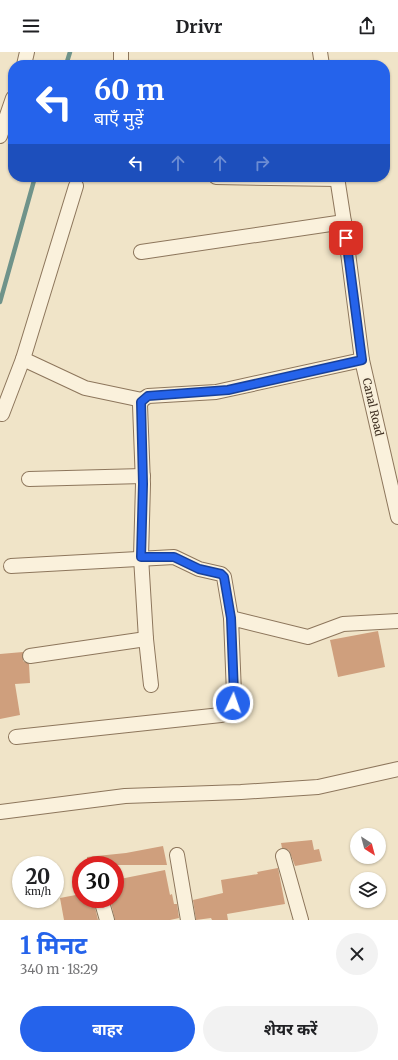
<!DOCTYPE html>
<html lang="hi">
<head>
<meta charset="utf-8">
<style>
	:root { --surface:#fff; --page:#f2f2f2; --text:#202124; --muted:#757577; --accent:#2563eb }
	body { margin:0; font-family:Merriweather,"Noto Sans Devanagari",serif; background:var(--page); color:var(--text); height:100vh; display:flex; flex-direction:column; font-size:15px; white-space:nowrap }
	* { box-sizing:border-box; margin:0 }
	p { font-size:13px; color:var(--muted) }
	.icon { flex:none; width:22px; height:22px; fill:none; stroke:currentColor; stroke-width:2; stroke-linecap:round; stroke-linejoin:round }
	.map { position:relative; height:868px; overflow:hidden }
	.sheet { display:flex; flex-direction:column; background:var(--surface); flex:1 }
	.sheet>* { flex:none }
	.top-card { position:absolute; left:8px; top:8px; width:382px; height:122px; border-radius:16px; box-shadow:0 1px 3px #0004; background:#2563eb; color:#fff; overflow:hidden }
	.needle { width:26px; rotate:144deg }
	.controls { position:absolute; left:350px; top:776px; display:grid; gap:8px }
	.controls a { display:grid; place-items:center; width:36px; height:36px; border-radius:50%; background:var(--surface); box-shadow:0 1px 3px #0004; font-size:20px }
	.speed { position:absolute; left:12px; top:804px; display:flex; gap:8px; font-size:20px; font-weight:700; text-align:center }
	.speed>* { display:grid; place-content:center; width:52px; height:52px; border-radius:50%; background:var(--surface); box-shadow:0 1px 3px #0004; line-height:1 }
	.speed small { font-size:10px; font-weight:400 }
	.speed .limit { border:6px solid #d22; background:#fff; color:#111 }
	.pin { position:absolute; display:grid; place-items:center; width:34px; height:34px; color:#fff; margin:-17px; border-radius:8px; box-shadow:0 2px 6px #0006 }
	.me { position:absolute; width:44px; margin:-22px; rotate:3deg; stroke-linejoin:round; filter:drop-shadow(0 0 3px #0008) }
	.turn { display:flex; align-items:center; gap:14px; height:84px; padding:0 20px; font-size:18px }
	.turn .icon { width:52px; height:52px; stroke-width:2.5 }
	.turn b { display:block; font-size:28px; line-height:34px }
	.lanes { display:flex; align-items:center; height:38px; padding:0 20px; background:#0003; justify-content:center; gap:20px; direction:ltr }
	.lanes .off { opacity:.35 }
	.round { display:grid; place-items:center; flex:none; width:42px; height:42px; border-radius:21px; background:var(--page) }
	.head { display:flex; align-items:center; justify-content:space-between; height:68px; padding:0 20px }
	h1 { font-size:24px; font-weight:700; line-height:30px; color:var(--accent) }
	.action { display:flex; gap:8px; margin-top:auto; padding:8px 20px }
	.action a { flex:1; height:46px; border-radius:24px; background:var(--accent); color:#fff; font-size:16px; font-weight:700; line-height:46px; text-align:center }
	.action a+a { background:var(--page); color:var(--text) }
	header { display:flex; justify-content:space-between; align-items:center; height:52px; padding:0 20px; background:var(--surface); font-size:18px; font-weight:700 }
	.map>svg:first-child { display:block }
</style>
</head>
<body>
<header><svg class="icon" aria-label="menu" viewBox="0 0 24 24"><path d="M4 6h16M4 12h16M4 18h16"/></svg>Drivr<svg class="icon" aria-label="share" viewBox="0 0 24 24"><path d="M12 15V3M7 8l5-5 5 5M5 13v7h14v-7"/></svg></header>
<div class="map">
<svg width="398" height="868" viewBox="0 0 398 868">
	<rect width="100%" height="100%" fill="#f0e4c8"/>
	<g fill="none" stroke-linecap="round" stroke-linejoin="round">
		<g stroke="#6f938a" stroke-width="4.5">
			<polyline points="66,13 70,0"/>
			<polyline points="0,250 35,125"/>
		</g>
	</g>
	<g fill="#cf9f7d">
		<polygon points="378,579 385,615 338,625 330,588"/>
		<polygon points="23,600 23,609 29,612 30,631 15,632 20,663 0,667 0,602"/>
		<polygon points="312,788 314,798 319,797 322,809 295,814 289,798 282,796 281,791"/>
		<polygon points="163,794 167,813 87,813 87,805 126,801"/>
		<polygon points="278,816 285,852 227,862 228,868 212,868 211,866 196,868 193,848 223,841 221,828 258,822 257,820"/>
		<polygon points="165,818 170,843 172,842 174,852 177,852 179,866 170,868 115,868 110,847 115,847 115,828"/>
		<polygon points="81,842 81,847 93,847 98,868 64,868 60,846"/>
	</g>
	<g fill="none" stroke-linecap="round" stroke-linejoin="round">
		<defs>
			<g id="minor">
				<polyline points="320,0 322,13"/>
				<polyline points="24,13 27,0"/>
				<polyline points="121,13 121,0"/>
				<polyline points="0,84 13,46"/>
				<polyline points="216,125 337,127"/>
				<polyline points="337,125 344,170 362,308 398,465"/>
				<polyline points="141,200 344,170"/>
				<polyline points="23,307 85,336 142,348"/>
				<polyline points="2,362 23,307 76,134"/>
				<polyline points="29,427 143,424"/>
				<polyline points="11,514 174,505 199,517 221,522 224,525 231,566"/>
				<polyline points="30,604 146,587"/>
				<polyline points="151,633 146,587 141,505 143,432 140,353 142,348 148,344 216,340 362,308"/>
				<polyline points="16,685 221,663 231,655 234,642 231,566 308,585 343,572 398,569"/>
				<polyline points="0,760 125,744 241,740 318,735 398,717"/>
				<polyline points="177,803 188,868"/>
				<polyline points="283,804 301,868"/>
				<polyline points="101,847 107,868"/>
			</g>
		</defs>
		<use href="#minor" stroke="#8d765c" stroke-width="16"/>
		<use href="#minor" stroke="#faf1dc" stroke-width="14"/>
	</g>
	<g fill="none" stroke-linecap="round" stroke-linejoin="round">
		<defs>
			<polyline id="route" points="233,651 234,642 231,566 224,525 221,522 199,517 174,505 141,505 143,432 141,350 148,344 228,338 362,308 346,186"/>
		</defs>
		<use href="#route" stroke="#184099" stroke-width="10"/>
		<use href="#route" stroke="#2563eb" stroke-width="7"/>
	</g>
	<g text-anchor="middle" stroke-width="3.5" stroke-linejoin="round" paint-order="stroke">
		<g font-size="11" fill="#3d2e20" stroke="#f7eed8">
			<text transform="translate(373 355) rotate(77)" y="4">Canal Road</text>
		</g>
	</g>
</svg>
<div class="controls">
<a><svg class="needle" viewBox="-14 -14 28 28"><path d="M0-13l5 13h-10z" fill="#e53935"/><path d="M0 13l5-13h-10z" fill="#757577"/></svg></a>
<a><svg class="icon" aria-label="layers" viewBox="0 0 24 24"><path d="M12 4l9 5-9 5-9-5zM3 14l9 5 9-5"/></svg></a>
</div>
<div class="speed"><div>20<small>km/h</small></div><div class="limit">30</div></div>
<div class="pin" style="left:346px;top:186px;background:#d93025"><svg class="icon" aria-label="arrive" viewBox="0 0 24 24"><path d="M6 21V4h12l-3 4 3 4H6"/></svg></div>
<svg class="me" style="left:233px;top:651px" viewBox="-20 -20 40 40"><circle r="17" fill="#2563eb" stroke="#fff" stroke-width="3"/><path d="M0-11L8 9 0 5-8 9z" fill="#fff"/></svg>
<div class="top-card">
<div class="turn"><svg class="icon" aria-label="left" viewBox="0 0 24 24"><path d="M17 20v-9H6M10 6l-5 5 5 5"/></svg><div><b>60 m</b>बाएँ मुड़ें</div></div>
<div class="lanes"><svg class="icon" aria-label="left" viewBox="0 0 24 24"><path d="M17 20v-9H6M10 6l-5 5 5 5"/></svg><svg class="icon off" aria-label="ahead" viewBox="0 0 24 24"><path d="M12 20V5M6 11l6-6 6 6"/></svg><svg class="icon off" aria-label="ahead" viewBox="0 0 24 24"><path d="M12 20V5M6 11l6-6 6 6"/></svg><svg class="icon off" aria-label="right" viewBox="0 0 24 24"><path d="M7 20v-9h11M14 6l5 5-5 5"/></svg></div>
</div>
</div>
<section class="sheet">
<div class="head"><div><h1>1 मिनट</h1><p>340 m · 18:29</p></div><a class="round"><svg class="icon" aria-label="close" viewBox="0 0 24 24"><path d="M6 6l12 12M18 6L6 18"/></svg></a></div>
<div class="action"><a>बाहर</a><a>शेयर करें</a></div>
</section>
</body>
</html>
